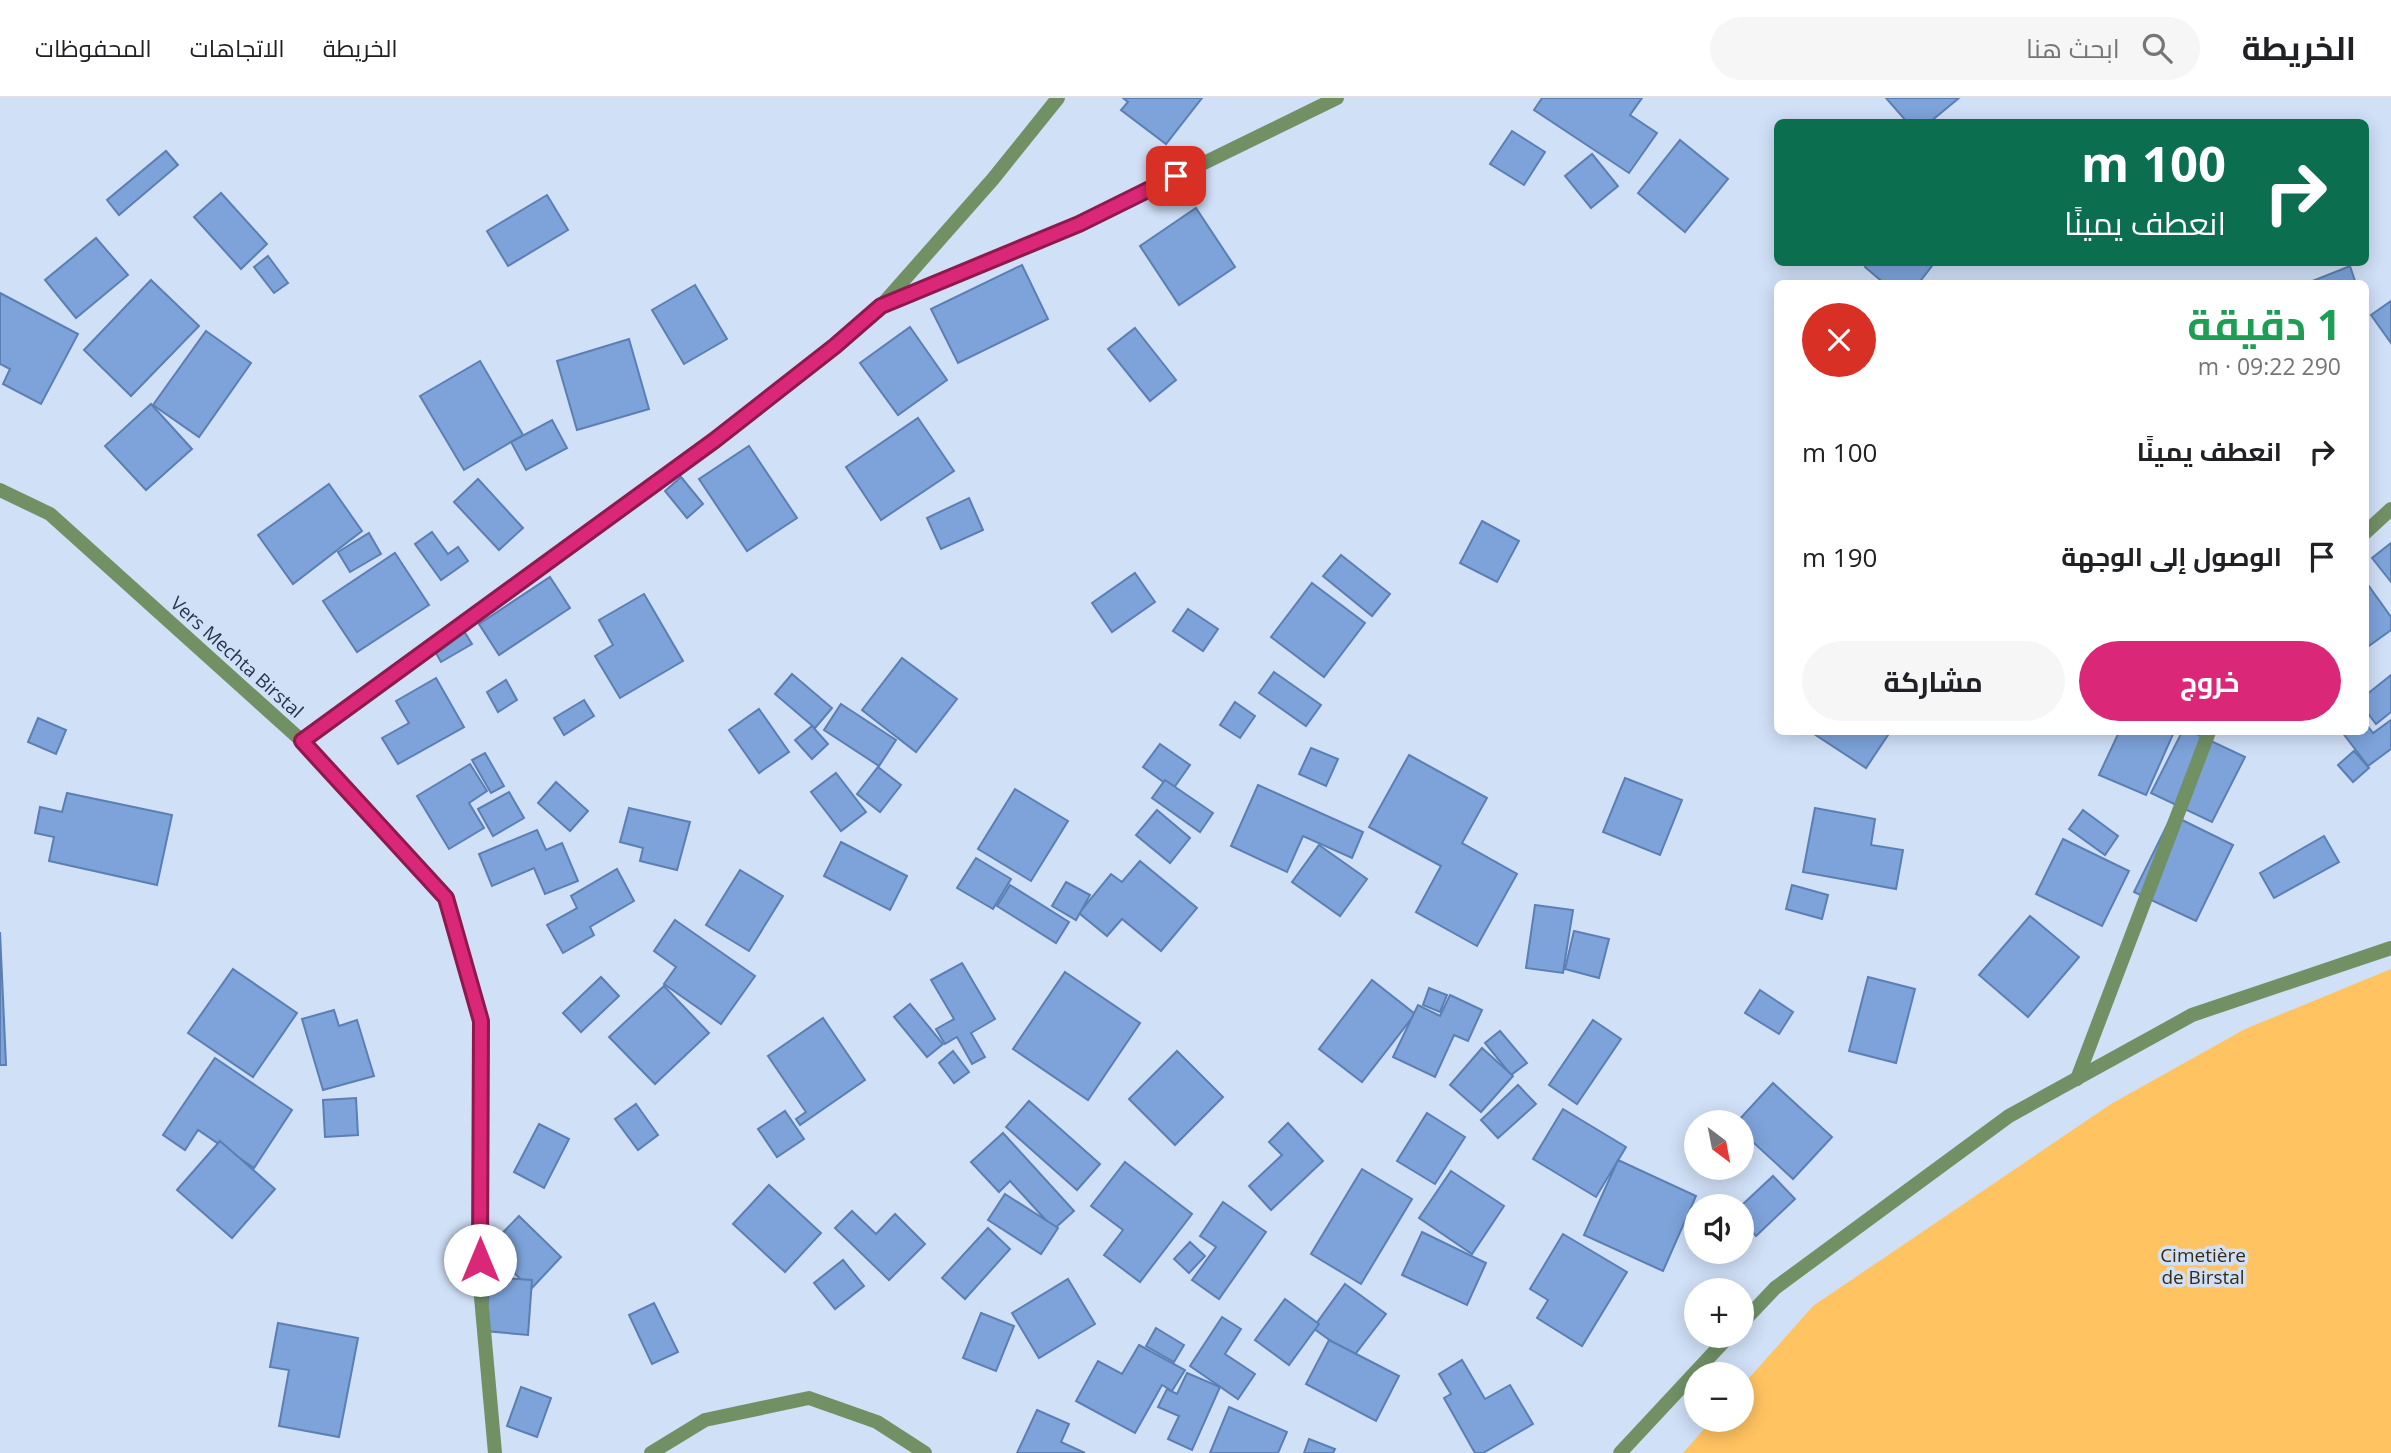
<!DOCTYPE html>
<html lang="ar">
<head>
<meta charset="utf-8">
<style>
	:root { --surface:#fff; --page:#f6f6f6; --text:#202124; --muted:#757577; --line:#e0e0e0; --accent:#db2777 }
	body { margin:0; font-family:"Open Sans",Cairo,sans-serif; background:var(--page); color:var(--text); direction:rtl; height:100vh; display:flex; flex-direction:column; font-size:26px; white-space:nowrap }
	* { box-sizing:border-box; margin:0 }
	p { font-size:23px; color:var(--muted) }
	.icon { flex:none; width:38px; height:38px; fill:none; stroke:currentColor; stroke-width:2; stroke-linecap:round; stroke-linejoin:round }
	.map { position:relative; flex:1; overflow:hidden; direction:ltr }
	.sheet { position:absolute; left:1774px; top:182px; width:595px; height:455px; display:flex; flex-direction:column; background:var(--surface); border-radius:10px; box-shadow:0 4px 18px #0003; direction:rtl }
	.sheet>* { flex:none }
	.banner { position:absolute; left:1774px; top:21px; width:595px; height:147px; border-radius:10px; box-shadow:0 4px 18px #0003; direction:rtl; background:#0b6e4f; color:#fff; overflow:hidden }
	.needle { width:46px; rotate:148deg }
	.buttons { position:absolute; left:1684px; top:1012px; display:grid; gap:14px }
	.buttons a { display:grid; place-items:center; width:70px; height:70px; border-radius:50%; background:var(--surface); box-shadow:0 4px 18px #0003; font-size:35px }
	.pin { position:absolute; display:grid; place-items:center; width:60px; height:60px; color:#fff; margin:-30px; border-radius:14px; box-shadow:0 4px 10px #0006 }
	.me { position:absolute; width:77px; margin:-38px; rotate:0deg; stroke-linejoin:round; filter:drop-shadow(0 0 5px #0008) }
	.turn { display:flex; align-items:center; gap:24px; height:147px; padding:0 28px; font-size:32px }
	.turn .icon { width:91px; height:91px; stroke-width:2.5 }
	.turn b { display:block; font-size:49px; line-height:60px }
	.round { display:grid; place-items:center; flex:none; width:74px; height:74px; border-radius:37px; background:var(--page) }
	.summary { display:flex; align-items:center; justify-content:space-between; height:119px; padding:0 28px }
	h1 { font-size:42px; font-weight:700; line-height:52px; color:#1e9e55 }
	.primary-button { display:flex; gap:14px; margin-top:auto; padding:14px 28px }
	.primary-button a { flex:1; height:80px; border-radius:42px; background:var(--accent); color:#fff; font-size:28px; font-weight:700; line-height:80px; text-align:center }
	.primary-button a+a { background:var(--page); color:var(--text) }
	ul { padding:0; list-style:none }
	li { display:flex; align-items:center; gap:21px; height:105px; padding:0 28px }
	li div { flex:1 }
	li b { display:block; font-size:26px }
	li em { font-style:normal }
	header { display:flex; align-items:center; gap:42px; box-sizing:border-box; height:98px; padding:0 35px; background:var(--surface); border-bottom:2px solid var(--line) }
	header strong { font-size:33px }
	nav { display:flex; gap:38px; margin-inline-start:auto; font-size:24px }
	.search { width:490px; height:63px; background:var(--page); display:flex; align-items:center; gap:18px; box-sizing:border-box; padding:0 24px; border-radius:38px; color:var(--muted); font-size:26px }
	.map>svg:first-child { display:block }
</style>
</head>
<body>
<header>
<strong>الخريطة</strong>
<div class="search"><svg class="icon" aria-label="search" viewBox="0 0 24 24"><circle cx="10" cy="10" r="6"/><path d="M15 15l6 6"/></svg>ابحث هنا</div>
<nav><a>الخريطة</a><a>الاتجاهات</a><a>المحفوظات</a></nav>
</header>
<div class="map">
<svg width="2391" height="1355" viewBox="0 0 2391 1355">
	<rect width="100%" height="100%" fill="#d0e0f7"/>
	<polygon fill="#ffc361" points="2391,871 2391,1355 1683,1355 1713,1321 1741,1321 1741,1289 1813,1208 2111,1006 2245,931"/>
	<g fill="#7da3da" stroke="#5b7fb3" stroke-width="2">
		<polygon points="1123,0 1202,0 1166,46 1121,12 1128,4"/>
		<polygon points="1542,0 1642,0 1630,17 1657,35 1629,75 1534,12"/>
		<polygon points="1886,0 1959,0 1930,24 1907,24"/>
		<polygon points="1512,33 1545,54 1524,87 1490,66"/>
		<polygon points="1680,42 1728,81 1685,134 1638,95"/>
		<polygon points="166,53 178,67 119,117 107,102"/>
		<polygon points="1592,56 1618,88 1591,110 1565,78"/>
		<polygon points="221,95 267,146 241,171 194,119"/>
		<polygon points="547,97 568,132 508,168 487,133"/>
		<polygon points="1196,110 1235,169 1179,207 1140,148"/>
		<polygon points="96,140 128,177 76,220 45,182"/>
		<polygon points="268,158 288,185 274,195 254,169"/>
		<polygon points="1869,164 1935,164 1918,186 1885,186 1865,169"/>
		<polygon points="1022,167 1048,221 958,265 931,211"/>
		<polygon points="2350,168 2356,186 2305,186"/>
		<polygon points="151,182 199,228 131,298 84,252"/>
		<polygon points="695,187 727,241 684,266 652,212"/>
		<polygon points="0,195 78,236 41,306 3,286 10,271 0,266"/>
		<polygon points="2391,203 2391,245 2371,217"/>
		<polygon points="910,229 947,282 898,317 860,265"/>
		<polygon points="1135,230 1176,282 1150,303 1108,251"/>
		<polygon points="206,233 251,265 199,339 153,307"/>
		<polygon points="629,241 649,311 577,332 557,263"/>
		<polygon points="480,263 523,337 464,372 420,298"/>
		<polygon points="151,306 192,351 146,392 105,348"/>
		<polygon points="918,320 954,373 881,422 846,369"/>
		<polygon points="552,322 567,350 526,372 511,344"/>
		<polygon points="749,348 797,420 747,453 699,381"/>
		<polygon points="681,379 703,406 687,420 665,393"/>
		<polygon points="478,381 523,430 499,452 454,404"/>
		<polygon points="329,386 362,433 293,486 258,437"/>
		<polygon points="969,400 983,432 941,451 927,420"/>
		<polygon points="1482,423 1519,443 1497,484 1460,465"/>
		<polygon points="432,434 448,456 458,449 468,463 441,482 415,446"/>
		<polygon points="369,435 381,456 350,474 338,454"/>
		<polygon points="2391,445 2391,484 2372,460"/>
		<polygon points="395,455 429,507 357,554 323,503"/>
		<polygon points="1341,457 1390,496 1372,518 1323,478"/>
		<polygon points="1135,475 1155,504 1112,534 1092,505"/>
		<polygon points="550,479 570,510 499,557 479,526"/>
		<polygon points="2366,484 2391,519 2391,532 2366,550"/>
		<polygon points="1312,485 1365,525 1324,579 1271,539"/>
		<polygon points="644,496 683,563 620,600 595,558 613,547 599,522"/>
		<polygon points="1188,511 1218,531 1203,553 1173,533"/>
		<polygon points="462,530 472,546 441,564 432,548"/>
		<polygon points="902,560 957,601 916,654 862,612"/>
		<polygon points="1274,574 1321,607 1306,628 1259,595"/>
		<polygon points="792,576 832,610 815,630 775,596"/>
		<polygon points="2391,577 2391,614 2376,626 2366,613 2366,597"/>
		<polygon points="436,580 464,629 398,666 382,640 409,625 396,603"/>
		<polygon points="506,582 517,602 498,614 487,594"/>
		<polygon points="584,602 594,618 564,637 554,620"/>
		<polygon points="1235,604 1255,618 1240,640 1220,627"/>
		<polygon points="841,606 896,642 879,668 824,632"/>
		<polygon points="759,611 789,654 759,675 729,632"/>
		<polygon points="38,620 66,632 56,656 28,644"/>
		<polygon points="2391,622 2391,651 2368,668 2342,634 2366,634 2366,626 2373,635"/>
		<polygon points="812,628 828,646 812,661 795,642"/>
		<polygon points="1811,634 1890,634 1866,670"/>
		<polygon points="2119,634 2174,634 2146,697 2099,677"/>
		<polygon points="2182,634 2192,634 2245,659 2212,724 2151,695"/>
		<polygon points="1160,646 1190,667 1173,691 1143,669"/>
		<polygon points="1311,650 1338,661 1326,688 1299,676"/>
		<polygon points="2354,653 2369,670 2353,684 2338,667"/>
		<polygon points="485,655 504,688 491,695 472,662"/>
		<polygon points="1409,657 1487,700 1462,745 1517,776 1477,848 1416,814 1441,768 1369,729"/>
		<polygon points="470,666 487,693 469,705 484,730 449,751 417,698"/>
		<polygon points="878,669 901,687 880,714 857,696"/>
		<polygon points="836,675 866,714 841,733 811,694"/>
		<polygon points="1625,680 1682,702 1660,757 1603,734"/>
		<polygon points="1165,682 1213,715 1200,734 1152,700"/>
		<polygon points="556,684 588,713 570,733 538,705"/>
		<polygon points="1258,687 1363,734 1352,760 1303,738 1287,774 1231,748"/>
		<polygon points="1015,691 1068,723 1031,783 978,751"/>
		<polygon points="509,694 524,720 493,738 478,711"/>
		<polygon points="67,695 172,717 157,787 49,763 54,739 35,735 40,709 62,714"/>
		<polygon points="629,710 690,724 677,772 640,763 643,750 620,744"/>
		<polygon points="1815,710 1875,721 1871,747 1903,752 1896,791 1803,774"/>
		<polygon points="1157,712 1190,740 1170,765 1136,737"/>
		<polygon points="2083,712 2118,738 2105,757 2069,731"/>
		<polygon points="2172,717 2233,747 2196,823 2134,794"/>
		<polygon points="537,732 546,752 562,745 578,783 545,796 534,770 492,788 479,756"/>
		<polygon points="2324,738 2339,764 2274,800 2260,775"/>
		<polygon points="2063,741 2129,773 2102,828 2036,796"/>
		<polygon points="841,744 907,778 890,812 824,778"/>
		<polygon points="1319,747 1367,781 1340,818 1292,784"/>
		<polygon points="976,760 1011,781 993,811 957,790"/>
		<polygon points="1140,763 1197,810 1161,853 1122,821 1107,838 1079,815 1111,776 1122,784"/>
		<polygon points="617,771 634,803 590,829 594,837 563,855 547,827 577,810 571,798"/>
		<polygon points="740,772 783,798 749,853 706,827"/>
		<polygon points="1066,784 1090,797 1076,822 1052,808"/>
		<polygon points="1010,787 1069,824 1056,845 997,808"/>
		<polygon points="1792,787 1828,797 1822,821 1786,811"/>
		<polygon points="1535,807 1573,812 1563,875 1526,870"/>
		<polygon points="2030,818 2079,859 2028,919 1979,877"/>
		<polygon points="675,822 755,878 721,926 664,886 676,869 654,853"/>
		<polygon points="1574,833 1609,841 1599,880 1565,871"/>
		<polygon points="0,834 6,967 0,967"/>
		<polygon points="962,865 995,921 971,935 985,959 972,966 957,939 945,946 936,931 954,921 931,882"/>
		<polygon points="233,871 297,915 253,979 188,935"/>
		<polygon points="1065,874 1140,925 1088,1002 1013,951"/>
		<polygon points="601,879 619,898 581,934 563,915"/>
		<polygon points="1868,879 1915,891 1896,965 1849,953"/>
		<polygon points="1372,882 1415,916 1362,984 1319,951"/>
		<polygon points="664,888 709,935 655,986 609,939"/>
		<polygon points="1429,890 1447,897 1440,914 1423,907"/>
		<polygon points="1760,892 1793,914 1779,936 1745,915"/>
		<polygon points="1450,897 1482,912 1468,943 1454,937 1435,979 1393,959 1418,907 1440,918"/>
		<polygon points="910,906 943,946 927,959 894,919"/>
		<polygon points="334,912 339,928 357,922 374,978 323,992 302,921"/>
		<polygon points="823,920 865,982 800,1027 796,1021 806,1014 768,958"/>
		<polygon points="1593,922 1621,941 1577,1006 1549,987"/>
		<polygon points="1500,933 1527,965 1511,977 1485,945"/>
		<polygon points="1482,950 1513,978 1481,1014 1450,987"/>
		<polygon points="953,953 969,974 954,985 939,965"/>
		<polygon points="1177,953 1223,999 1175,1047 1129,1001"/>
		<polygon points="215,960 292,1012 254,1070 198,1032 185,1052 163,1037"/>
		<polygon points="1773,985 1832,1039 1793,1081 1741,1033 1741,1024 1737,1024"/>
		<polygon points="1518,987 1536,1006 1498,1040 1481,1022"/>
		<polygon points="356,1000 358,1037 325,1039 323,1002"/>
		<polygon points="1029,1003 1100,1066 1077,1092 1006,1029"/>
		<polygon points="636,1006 658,1037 638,1052 615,1021"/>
		<polygon points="1563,1011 1626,1049 1596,1099 1533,1061"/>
		<polygon points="785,1013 804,1041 777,1059 758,1031"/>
		<polygon points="1427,1015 1465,1039 1435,1086 1397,1063"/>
		<polygon points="1288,1025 1323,1063 1271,1112 1249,1088 1282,1057 1269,1044"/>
		<polygon points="539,1026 569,1041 544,1090 514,1074"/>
		<polygon points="1003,1035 1074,1113 1054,1131 1010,1083 999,1094 971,1064"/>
		<polygon points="220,1043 275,1091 232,1140 177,1092"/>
		<polygon points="1618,1062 1696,1098 1663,1173 1584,1137"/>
		<polygon points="1125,1064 1192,1116 1140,1184 1104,1157 1123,1132 1091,1108"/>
		<polygon points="1362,1071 1412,1101 1361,1186 1311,1156"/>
		<polygon points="1451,1073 1504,1108 1472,1156 1419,1120"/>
		<polygon points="1773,1078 1795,1101 1756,1138 1741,1122 1741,1108"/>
		<polygon points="769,1087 821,1135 785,1174 733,1126"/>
		<polygon points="1005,1096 1058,1130 1041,1156 988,1122"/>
		<polygon points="1223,1104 1266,1134 1219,1201 1192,1182 1216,1149 1200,1138"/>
		<polygon points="852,1113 876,1136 895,1116 925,1146 889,1182 835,1130"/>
		<polygon points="519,1118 561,1159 531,1191 488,1150"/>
		<polygon points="988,1130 1010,1151 965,1201 942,1180"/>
		<polygon points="1422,1134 1486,1165 1467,1207 1402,1177"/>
		<polygon points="1563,1136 1627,1174 1582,1248 1537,1220 1548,1202 1530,1191"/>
		<polygon points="1190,1144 1205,1158 1189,1175 1174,1161"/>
		<polygon points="843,1162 864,1188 835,1211 814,1185"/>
		<polygon points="490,1179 532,1182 528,1237 485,1233"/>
		<polygon points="1068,1181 1095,1226 1039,1260 1012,1215"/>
		<polygon points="1345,1186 1386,1216 1353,1259 1313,1230"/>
		<polygon points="1285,1201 1319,1226 1289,1267 1255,1242"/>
		<polygon points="654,1205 678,1254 652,1266 629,1217"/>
		<polygon points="981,1215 1014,1228 996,1273 963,1260"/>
		<polygon points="1222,1219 1241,1231 1225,1256 1255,1276 1238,1301 1190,1268"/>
		<polygon points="278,1225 358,1240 339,1339 279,1328 289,1272 270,1269"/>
		<polygon points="1156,1230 1184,1247 1174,1264 1146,1248"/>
		<polygon points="1329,1242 1399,1278 1376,1323 1306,1286"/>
		<polygon points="1139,1247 1185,1272 1172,1293 1162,1287 1135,1335 1076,1303 1098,1263 1122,1276"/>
		<polygon points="1462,1262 1485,1301 1510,1287 1533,1326 1483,1355 1475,1355 1444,1300 1451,1296 1439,1276"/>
		<polygon points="1187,1275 1220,1289 1192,1352 1168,1341 1179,1318 1158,1309 1167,1291 1177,1296"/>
		<polygon points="521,1289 551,1300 537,1339 507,1328"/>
		<polygon points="1229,1309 1287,1334 1278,1355 1210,1355"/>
		<polygon points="1037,1312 1069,1326 1061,1344 1085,1355 1017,1355"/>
		<polygon points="1309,1341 1335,1351 1333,1355 1304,1355"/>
	</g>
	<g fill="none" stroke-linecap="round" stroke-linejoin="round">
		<g stroke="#719165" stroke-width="14">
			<polyline points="886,206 1079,126 1337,0"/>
			<polyline points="2366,434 2391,411"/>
			<polyline points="302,643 715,342 835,248 881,208 993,81 1058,0"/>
			<polyline points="2077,981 2209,634"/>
			<polyline points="1741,1226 1775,1190 2009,1018 2192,917 2391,850"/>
			<polyline points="1620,1355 1730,1237"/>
		</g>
		<g stroke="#719165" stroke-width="14">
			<polyline points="0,392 50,416 302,643 446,800 481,923 480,1188 495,1355"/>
			<polyline points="651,1355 705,1322 809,1300 877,1324 925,1355"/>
		</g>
	</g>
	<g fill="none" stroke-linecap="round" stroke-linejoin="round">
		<defs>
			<polyline id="route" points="480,1162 481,923 446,800 302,643 715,342 835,248 881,208 1079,126 1176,78"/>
		</defs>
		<use href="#route" stroke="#8e194d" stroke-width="18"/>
		<use href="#route" stroke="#db2777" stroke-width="12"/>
	</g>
	<g text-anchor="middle" stroke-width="7" stroke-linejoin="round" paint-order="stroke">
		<g font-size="19" fill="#26354c" stroke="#d0e0f7">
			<text transform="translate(237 559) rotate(42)" y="7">Vers Mechta Birstal</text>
		</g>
		<g font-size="19" fill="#382b16" stroke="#d0e0f7">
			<text x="2203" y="1164">Cimetière<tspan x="2203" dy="22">de Birstal</tspan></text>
		</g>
	</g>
</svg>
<div class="buttons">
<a><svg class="needle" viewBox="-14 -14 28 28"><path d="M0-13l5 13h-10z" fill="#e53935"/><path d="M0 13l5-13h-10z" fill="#757577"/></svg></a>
<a><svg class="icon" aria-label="sound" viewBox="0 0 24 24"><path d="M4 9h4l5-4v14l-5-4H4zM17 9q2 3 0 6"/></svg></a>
<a>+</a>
<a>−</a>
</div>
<div class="pin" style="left:1176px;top:78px;background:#d93025"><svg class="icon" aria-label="arrive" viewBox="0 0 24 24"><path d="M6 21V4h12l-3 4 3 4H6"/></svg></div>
<svg class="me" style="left:480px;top:1162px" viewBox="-20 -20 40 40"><circle r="19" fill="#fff"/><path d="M0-13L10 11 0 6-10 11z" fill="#db2777"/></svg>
<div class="banner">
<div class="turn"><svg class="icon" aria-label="right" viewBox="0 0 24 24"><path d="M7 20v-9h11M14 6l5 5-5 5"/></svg><div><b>100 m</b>انعطف يمينًا</div></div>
</div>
<section class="sheet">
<div class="summary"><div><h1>1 دقيقة</h1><p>290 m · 09:22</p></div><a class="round" style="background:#d93025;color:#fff"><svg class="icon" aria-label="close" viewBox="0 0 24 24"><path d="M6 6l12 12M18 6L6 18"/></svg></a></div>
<ul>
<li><svg class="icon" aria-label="right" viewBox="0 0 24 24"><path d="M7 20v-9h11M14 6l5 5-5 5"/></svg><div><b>انعطف يمينًا</b></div><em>100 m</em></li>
<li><svg class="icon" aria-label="arrive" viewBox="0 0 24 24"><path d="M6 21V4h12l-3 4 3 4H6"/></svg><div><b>الوصول إلى الوجهة</b></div><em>190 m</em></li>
</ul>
<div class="primary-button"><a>خروج</a><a>مشاركة</a></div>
</section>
</div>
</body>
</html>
